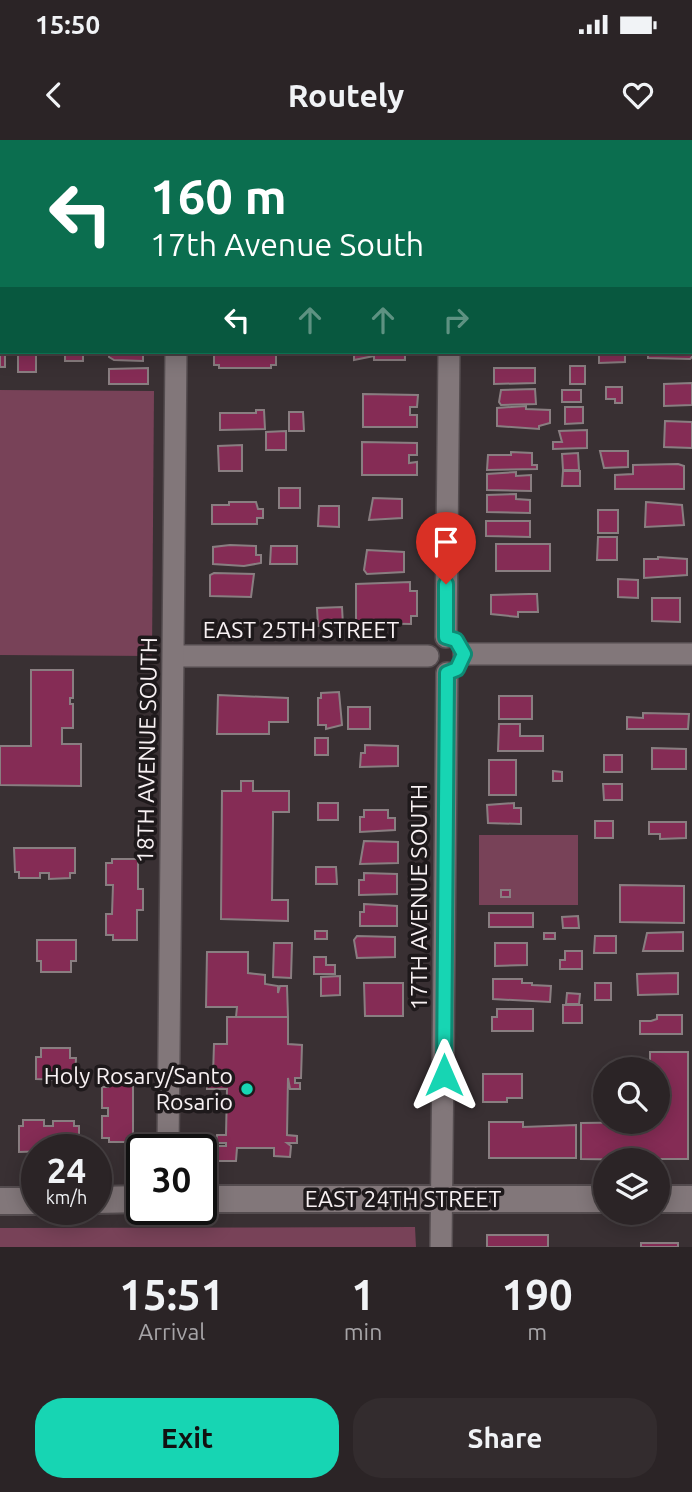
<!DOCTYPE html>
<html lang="en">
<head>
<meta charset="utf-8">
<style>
	:root { --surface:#2b2426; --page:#332c2e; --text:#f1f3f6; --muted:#a6a4a7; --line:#474143; --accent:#17d5b3 }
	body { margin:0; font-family:Ubuntu,sans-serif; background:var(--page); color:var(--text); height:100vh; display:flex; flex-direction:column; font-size:26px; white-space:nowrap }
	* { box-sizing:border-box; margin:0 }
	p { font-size:23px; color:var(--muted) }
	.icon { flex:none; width:38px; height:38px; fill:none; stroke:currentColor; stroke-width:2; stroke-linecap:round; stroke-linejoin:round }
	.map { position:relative; height:1107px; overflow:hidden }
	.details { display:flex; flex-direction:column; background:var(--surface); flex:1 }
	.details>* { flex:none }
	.top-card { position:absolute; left:0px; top:0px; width:693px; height:214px; box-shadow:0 4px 18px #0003,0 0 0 2px var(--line); background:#0b6e4f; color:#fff; overflow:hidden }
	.controls { position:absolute; left:593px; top:917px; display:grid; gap:14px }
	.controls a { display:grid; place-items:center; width:77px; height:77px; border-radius:50%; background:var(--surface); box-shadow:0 4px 18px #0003,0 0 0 2px var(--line); font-size:35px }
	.speed { position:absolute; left:21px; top:994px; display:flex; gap:14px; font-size:35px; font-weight:700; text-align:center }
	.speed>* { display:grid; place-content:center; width:91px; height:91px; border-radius:50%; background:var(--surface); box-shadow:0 4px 18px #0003,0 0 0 2px var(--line); line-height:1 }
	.speed small { font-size:18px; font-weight:400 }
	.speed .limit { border:4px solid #111; border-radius:10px; background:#fff; color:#111 }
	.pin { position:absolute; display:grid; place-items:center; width:60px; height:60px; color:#fff; margin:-72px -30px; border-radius:50% 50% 50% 0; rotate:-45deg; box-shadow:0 0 7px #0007 }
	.pin .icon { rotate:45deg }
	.me { position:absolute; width:77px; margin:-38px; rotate:0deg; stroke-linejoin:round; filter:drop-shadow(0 0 5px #0008) }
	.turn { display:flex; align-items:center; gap:24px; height:147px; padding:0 35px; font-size:32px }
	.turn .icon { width:91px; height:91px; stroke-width:2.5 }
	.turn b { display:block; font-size:49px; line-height:60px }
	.lanes { display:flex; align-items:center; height:66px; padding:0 35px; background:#0003; justify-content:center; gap:35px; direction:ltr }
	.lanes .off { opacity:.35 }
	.eta { display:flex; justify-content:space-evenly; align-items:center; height:119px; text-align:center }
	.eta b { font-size:42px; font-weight:600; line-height:49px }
	.cta { display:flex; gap:14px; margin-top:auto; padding:14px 35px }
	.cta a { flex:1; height:80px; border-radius:28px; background:var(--accent); color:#111; font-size:28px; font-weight:600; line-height:80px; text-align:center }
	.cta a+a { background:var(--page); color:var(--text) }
	.status { display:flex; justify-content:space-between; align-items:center; height:49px; padding:0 35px; background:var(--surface); direction:ltr }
	.status svg { height:19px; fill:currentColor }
	header { display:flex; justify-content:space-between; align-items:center; height:91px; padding:0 35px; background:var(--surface); font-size:32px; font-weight:600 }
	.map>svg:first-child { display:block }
</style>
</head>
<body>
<div class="status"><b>15:50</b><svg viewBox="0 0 49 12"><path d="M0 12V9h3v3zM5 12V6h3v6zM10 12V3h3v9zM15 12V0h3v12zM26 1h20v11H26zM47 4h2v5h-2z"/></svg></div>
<header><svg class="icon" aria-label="back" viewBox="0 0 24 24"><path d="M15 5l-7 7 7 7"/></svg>Routely<svg class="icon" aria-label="heart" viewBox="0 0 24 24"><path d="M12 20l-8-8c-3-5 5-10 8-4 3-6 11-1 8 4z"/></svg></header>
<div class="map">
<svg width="692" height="1107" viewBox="0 0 692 1107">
	<rect width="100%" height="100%" fill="#393033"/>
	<g fill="#784258">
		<polygon points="0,250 154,251 152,516 0,515"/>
		<rect x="479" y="695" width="99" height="70"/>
		<polygon points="415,1087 416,1107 0,1107 0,1088"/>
	</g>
	<g fill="#852c55" stroke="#897e81" stroke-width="2">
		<polygon points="692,202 692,217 690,219 648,218 648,212 691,212"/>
		<polygon points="0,208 5,212 5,227 0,227"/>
		<rect x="18" y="212" width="18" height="20"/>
		<rect x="65" y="212" width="18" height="9"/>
		<polygon points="109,212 143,212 143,221 114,220 109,217"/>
		<polygon points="214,212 276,212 276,225 271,225 271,228 219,228 219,225 214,225"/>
		<polygon points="354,212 405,212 405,220 374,220 374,216 354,220"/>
		<polygon points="599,212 625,212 625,222 599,223"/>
		<rect x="570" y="226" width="15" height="18"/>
		<polygon points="148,228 148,244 109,244 109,229"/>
		<polygon points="494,228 535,228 535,243 494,244"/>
		<polygon points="692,243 692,265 664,266 664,244"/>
		<polygon points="606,247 622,247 622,263 615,263 615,259 606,259"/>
		<polygon points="535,249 536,264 501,265 499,262 501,250"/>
		<rect x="562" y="250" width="19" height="12"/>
		<polygon points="363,254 418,255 417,267 410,267 410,275 417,275 417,287 363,287"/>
		<polygon points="526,266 526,269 550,270 550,283 539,286 539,289 497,286 497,268"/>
		<polygon points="565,267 583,267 583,283 565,284"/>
		<polygon points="256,270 264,270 265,289 220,290 220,273 256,273"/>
		<polygon points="289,272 303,272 304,291 289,291"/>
		<polygon points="665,281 692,282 692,308 664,307"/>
		<polygon points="587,290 587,308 553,309 553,302 562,302 559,291"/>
		<polygon points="286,291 286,310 266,310 266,292"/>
		<polygon points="362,302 417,303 417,315 409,315 409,323 417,322 417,335 362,335"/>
		<polygon points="242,305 242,331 219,331 218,306"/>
		<polygon points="600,311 628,311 628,327 604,328"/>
		<polygon points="511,312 532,313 532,325 537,325 537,329 487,330 488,315 511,315"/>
		<polygon points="578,313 579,330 563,330 562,314"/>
		<polygon points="678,324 684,326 684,349 615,349 615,335 633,334 633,325"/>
		<polygon points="563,331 580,331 580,346 562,346"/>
		<polygon points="516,332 516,336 531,335 531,351 487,350 487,334"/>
		<rect x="279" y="348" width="21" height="20"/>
		<polygon points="516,354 516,359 530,360 530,373 487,372 487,355"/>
		<polygon points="373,358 402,359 402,378 369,380"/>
		<polygon points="229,362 256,362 258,369 263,369 263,378 257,378 257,384 212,384 212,365 229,365"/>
		<polygon points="646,362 682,365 684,385 645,387"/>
		<polygon points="319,366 339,366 339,387 318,386"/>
		<rect x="598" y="370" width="20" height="23"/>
		<polygon points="486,381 530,381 530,397 486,396"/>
		<polygon points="598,397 617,397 617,420 597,420"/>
		<rect x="496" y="404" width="54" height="27"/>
		<polygon points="230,405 256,406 256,415 261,415 261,423 244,426 213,424 213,407"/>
		<polygon points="271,406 297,406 297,424 270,424"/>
		<polygon points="367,410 404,412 404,432 367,434 364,430"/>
		<polygon points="658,417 687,419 687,435 644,438 644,419 658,419"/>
		<polygon points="214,433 254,434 251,457 210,456 210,435"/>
		<polygon points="618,439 638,440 638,458 618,457"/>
		<polygon points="410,442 410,451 417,451 417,476 411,476 411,484 356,483 356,444"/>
		<polygon points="529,454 537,454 538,472 518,472 518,477 491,474 491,455"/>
		<polygon points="652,458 680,458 680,482 652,481"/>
		<polygon points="342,467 343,485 318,486 317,468"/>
		<polygon points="31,530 73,530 73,558 70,558 70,564 73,564 73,588 62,588 62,604 81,604 81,646 0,645 0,606 31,606"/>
		<polygon points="339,552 342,585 326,589 326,585 318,585 318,558 321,558 321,553"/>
		<polygon points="218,555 288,558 288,582 269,582 269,594 217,594"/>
		<rect x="499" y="556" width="33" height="23"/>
		<rect x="348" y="567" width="22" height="22"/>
		<polygon points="643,573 689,574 688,589 627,589 627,577 643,578"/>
		<polygon points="499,584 520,584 520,596 543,596 543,611 498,611"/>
		<rect x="315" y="598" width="13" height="17"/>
		<polygon points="365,605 398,606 398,626 360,627 361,613 365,613"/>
		<polygon points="652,608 686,609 686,629 652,629"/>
		<rect x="604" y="615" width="18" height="17"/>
		<rect x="489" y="620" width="27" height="35"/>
		<polygon points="553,631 562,632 562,641 553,641"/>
		<polygon points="241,641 253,641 253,651 289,651 289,672 273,672 273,681 272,760 288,760 288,781 221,779 222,651 241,651"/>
		<polygon points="603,644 622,644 622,660 604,660"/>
		<rect x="318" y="663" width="20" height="17"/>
		<polygon points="514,663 514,668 521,668 521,684 488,683 487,665"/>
		<polygon points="364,670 388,670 388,678 395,678 395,690 360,692 360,677 364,677"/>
		<rect x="595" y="681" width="18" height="17"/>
		<polygon points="649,682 686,682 686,698 660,699 660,694 649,694"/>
		<polygon points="364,701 398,702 398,723 360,724"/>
		<polygon points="14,708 75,708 75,733 70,733 70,738 49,739 49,733 40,733 40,738 19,738 19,732 15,732"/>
		<polygon points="112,719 138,719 138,749 143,749 143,770 137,770 137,800 113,800 113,795 106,795 106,774 112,774 113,745 106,745 106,723 112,723"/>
		<polygon points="316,727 336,727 337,744 316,744"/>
		<polygon points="364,733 397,734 397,754 359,755 359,740 364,740"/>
		<polygon points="620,745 684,746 684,783 620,782"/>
		<rect x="501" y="750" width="9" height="7"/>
		<polygon points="364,764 397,766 397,786 360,786 360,772 364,772"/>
		<rect x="489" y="773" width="44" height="14"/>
		<polygon points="578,776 579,788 563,788 562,777"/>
		<rect x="315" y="791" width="12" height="8"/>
		<polygon points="683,792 683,811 643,811 647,793"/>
		<rect x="544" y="793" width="11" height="6"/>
		<polygon points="357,796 395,797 395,817 357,818 354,800"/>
		<polygon points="595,796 616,796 616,813 594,813"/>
		<polygon points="37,800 76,800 76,821 71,821 71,832 41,832 41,821 37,821"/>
		<polygon points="274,803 292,803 291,838 273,837"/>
		<polygon points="495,803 527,803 527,825 495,826"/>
		<polygon points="565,811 582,811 582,829 560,829 560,820 565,820"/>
		<polygon points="207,812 248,812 248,833 265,835 265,844 278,846 278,853 280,846 287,846 288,877 236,877 237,867 206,867"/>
		<polygon points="314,817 326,817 326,825 335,825 335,834 314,834"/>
		<polygon points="678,833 678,854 638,855 637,834"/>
		<polygon points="340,836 340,855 321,856 321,837"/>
		<polygon points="493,839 522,839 522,843 532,843 532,845 551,846 550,862 493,859"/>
		<polygon points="364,843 403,843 403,876 365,876"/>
		<rect x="595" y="843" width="16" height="17"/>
		<polygon points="567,853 580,854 579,864 566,864"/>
		<rect x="563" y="865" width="19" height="18"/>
		<polygon points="497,869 533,869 533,891 492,891 492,877 497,877"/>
		<polygon points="657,875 682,875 682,894 640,894 640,881 651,881 657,879"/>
		<polygon points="227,877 288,877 288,904 302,905 301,938 295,938 295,943 300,943 300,949 290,949 288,938 287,995 297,996 297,1003 287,1003 291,1006 290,1017 274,1016 274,1008 237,1008 236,1021 214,1021 215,1006 226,1006 226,1003 216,1003 217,995 226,995 227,949 207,949 207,935 213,935 214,904 227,904"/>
		<polygon points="41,908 70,908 70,918 76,918 75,940 36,939 36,917 41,917"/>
		<polygon points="650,912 688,912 688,1019 652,1019 652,1016 647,1016 647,1020 581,1019 581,983 658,982 658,929 650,929"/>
		<polygon points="483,934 522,934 522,958 507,958 507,962 483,962"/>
		<polygon points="108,942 133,943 133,1002 109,1002 109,998 102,998 102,976 108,976 108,968 102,968 102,947 108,947"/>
		<polygon points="23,980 44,980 44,986 53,986 53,981 74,981 74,986 79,986 79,1010 19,1012 19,986 23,986"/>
		<polygon points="489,982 523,982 523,987 576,985 576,1018 489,1018"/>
		<rect x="487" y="1095" width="61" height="12"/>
		<rect x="641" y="1103" width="37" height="4"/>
	</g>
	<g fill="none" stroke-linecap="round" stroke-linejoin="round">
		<defs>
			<g id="minor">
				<polyline points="178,2 178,0"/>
				<polyline points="451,2 451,0"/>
				<polyline points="446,497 449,212"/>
				<polyline points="464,514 692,514"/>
				<polyline points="175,516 428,516"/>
				<polyline points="168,1010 176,212"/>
				<polyline points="441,1107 447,533"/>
			</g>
			<g id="tertiary">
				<polyline points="201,1059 606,1059"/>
				<polyline points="658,1059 692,1059"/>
				<polyline points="96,1060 142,1059"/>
				<polyline points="0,1061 37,1061"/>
			</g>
		</defs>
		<use href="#minor" stroke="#544c4f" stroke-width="24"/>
		<use href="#tertiary" stroke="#544c4f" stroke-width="30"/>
		<use href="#minor" stroke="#82777a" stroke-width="21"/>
		<use href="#tertiary" stroke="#82777a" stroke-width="26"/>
	</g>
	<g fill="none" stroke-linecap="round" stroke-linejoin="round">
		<defs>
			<polyline id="route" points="444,935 447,533 457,529 464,514 456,500 446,497 446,444"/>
		</defs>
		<use href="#route" stroke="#0f8a74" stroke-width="18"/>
		<use href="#route" stroke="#17d5b3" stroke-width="12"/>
	</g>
	<circle fill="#17d5b3" stroke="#1e191b" stroke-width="2.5" cx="247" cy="949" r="7"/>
	<g text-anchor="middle" stroke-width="7" stroke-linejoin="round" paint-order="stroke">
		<g font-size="23" fill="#f8f1f3" stroke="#1e191b">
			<text x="301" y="498">EAST 25TH STREET</text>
			<text transform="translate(147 610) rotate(-89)" y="8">18TH AVENUE SOUTH</text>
			<text transform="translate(419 757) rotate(-90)" y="8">17TH AVENUE SOUTH</text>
			<text x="403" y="1067">EAST 24TH STREET</text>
		</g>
		<g font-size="23" fill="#f8f1f3" stroke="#1e191b" text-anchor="end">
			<text x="233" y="944">Holy Rosary/Santo<tspan x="233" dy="26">Rosario</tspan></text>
		</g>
	</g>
</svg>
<div class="controls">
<a><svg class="icon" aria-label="search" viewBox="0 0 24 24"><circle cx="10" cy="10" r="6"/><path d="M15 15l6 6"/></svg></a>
<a><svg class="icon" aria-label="layers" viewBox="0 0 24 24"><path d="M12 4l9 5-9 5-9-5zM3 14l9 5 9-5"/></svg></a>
</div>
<div class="speed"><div>24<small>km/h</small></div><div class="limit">30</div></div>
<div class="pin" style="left:446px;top:444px;background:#d93025"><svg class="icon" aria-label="arrive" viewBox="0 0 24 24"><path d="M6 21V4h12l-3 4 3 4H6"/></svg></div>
<svg class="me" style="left:444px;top:935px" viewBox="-20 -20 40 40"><path d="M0-17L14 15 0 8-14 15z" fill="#17d5b3" stroke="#fff" stroke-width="4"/></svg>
<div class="top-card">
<div class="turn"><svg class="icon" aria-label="left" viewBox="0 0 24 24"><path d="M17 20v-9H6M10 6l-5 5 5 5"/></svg><div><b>160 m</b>17th Avenue South</div></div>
<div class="lanes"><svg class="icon" aria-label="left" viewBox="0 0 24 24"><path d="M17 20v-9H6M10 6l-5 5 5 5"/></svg><svg class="icon off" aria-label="ahead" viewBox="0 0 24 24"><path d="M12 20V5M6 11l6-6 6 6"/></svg><svg class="icon off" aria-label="ahead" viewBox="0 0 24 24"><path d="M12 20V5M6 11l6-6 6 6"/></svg><svg class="icon off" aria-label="right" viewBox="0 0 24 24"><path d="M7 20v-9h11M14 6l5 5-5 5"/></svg></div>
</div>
</div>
<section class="details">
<div class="eta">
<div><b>15:51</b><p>Arrival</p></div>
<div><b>1</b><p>min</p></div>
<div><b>190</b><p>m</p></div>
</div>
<div class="cta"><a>Exit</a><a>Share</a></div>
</section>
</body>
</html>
